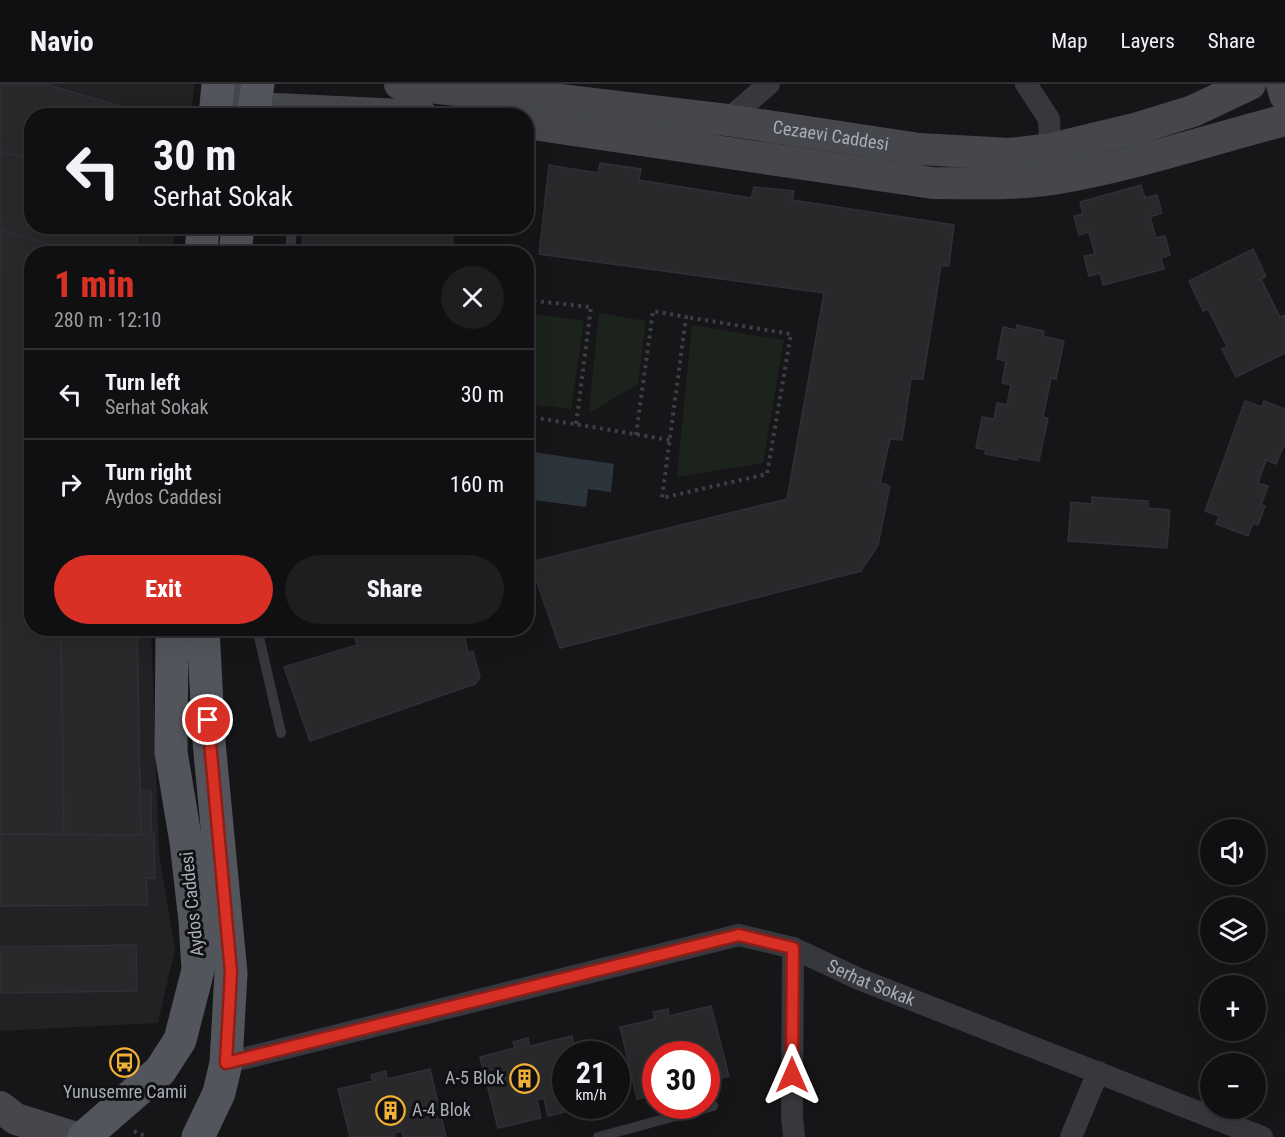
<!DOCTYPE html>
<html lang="en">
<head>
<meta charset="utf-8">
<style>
	:root { --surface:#101012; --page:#1e1e20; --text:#f1f3f6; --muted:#9c9d9f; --line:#303032; --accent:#d93025 }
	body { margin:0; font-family:"Roboto Condensed",sans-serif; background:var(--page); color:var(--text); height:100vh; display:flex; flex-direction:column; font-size:22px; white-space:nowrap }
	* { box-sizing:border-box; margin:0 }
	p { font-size:20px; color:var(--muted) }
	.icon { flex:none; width:33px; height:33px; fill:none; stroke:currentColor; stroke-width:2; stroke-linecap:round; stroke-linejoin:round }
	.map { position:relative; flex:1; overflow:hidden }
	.panel { position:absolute; left:24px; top:162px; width:510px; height:390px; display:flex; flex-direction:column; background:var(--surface); border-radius:24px; box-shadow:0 6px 24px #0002,0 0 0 2px var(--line) }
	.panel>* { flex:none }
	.banner { position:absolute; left:24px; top:24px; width:510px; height:126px; border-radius:24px; box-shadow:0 6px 24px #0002,0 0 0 2px var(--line); background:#101012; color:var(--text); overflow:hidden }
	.fabs { position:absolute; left:1200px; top:735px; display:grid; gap:12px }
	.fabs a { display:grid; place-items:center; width:66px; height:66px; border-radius:50%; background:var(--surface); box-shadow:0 6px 24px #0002,0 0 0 2px var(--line); font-size:30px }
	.speed { position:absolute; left:552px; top:957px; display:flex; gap:12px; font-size:30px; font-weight:700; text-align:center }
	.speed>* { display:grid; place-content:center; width:78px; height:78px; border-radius:50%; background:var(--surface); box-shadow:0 6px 24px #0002,0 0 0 2px var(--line); line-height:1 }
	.speed small { font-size:15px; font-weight:400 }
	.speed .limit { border:9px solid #d22; background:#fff; color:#111 }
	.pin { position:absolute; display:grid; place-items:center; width:51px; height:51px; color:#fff; margin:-26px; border:3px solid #fff; border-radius:50%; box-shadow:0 2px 6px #0007 }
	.me { position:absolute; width:66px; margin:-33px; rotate:0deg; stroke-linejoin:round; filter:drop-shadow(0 0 4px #0008) }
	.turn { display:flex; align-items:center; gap:21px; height:126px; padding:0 30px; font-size:27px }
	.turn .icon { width:78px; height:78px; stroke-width:2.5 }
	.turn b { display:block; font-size:42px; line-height:51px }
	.round { display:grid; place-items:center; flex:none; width:63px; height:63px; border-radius:32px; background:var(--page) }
	.headline { display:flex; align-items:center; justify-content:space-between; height:102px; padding:0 30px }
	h1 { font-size:36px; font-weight:800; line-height:45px; color:var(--accent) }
	.cta { display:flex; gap:12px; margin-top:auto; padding:12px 30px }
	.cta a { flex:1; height:69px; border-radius:36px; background:var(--accent); color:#fff; font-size:24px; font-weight:800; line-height:69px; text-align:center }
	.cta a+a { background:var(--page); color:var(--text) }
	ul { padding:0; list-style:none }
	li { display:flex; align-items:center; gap:18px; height:90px; padding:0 30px; border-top:2px solid var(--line) }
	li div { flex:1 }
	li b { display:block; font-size:22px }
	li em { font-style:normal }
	header { display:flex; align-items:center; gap:36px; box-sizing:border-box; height:84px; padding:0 30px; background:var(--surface); border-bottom:2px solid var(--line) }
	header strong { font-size:28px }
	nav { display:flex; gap:33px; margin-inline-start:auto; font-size:21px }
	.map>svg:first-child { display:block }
</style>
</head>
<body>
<header>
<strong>Navio</strong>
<nav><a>Map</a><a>Layers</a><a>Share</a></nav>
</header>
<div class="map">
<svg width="1285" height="1053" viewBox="0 0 1285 1053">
	<rect width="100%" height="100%" fill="#161618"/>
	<polygon fill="#222225" points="0,0 195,0 190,31 32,32 32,142 175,143 172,169 32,170 32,544 151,545 159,769 175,865 158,939 0,947"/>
	<g fill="#1c231d">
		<polygon points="599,229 646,237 638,300 589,329"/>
		<polygon points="535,230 584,237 571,325 527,320 527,292"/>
		<polygon points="692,241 784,256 763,379 677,393"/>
	</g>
	<polygon fill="#2c353c" points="533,368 614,380 611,408 588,405 586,423 527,415"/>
	<g fill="#29292c" stroke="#303034" stroke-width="1.5">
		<polygon points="0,0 45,0 154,32 32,32 32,76 0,67"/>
		<polygon points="0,67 32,76 32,142 141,142 133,170 83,170 0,146"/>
		<polygon points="600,79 641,85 639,96 751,114 754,103 794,107 792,116 954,141 949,182 941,182 923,295 911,295 902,356 890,355 880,399 890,402 878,461 861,487 560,564 530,478 787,415 824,209 539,170 549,81 598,89"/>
		<polygon points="1141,101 1145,114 1157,111 1162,129 1150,133 1156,154 1165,152 1170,171 1161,174 1164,185 1103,201 1100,189 1089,192 1084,172 1095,170 1089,148 1079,151 1074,132 1083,130 1080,118"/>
		<polygon points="305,142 453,142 452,170 351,170 351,166 302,159"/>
		<polygon points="0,146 55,161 56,170 32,170 32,544 61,544 64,751 0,750"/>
		<polygon points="55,161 83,170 56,170"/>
		<polygon points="1253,165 1266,192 1261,195 1280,233 1285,231 1285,269 1236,293 1222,265 1227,263 1208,225 1203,227 1189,197"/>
		<polygon points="1017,241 1044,247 1043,252 1064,257 1056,295 1051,294 1043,333 1048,334 1039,377 1018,373 1017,376 985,370 986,366 976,364 982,333 994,335 997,319 1007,321 1011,301 1002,299 1006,277 997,275 1003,243 1016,246"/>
		<polygon points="1245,317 1262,323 1264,317 1285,325 1285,359 1276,380 1266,376 1258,399 1268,402 1261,421 1265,422 1258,441 1253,439 1248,452 1216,440 1219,432 1205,427"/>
		<polygon points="1092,413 1148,417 1148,424 1170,426 1167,464 1068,457 1071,418 1092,420"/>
		<polygon points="61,544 137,544 141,751 64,751"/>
		<polygon points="353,544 463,544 468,569 473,567 480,593 475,600 310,657 284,583 357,561"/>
		<polygon points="140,706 151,707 151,750 154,750 155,794 146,794 148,821 0,822 0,750 141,751"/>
		<polygon points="136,861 137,907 0,909 0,863"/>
		<polygon points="711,922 729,992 706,997 706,970 656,970 656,1010 637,1015 620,943 655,935 653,928 668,925 669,932"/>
		<polygon points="572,952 576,970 566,970 566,1022 589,1022 548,1032 544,1014 537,1016 541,1034 498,1044 480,973 515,964 513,958 528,954 530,962"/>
		<polygon points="430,985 446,1053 403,1053 402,1047 394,1049 395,1053 350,1053 338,1005 373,997 371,991 386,987 387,995"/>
	</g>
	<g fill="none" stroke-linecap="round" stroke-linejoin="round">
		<g stroke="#3d3f44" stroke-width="4" stroke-dasharray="3 4.5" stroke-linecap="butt">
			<polyline points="526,216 591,223 576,341"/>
			<polyline points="526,332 670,356"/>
			<polyline points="636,351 653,227 686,233 662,414 767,390 791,250 686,233"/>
			<polyline points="134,1047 147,1053"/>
		</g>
		<g stroke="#37383d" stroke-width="10">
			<polyline points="290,170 292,142"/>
			<polyline points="257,544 281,649"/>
			<polyline points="598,1053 713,1022"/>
		</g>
		<g stroke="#37383d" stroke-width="22">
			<polyline points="1026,0 1049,35 1051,79"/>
			<polyline points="727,36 769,0"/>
			<polyline points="793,864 792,1033 794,1053"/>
			<path id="s1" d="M226,979L739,851L793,864L859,895L1262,1053"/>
			<polyline points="1071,1053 1098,988"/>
		</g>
		<g stroke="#45474d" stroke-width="32">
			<polyline points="219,0 254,24 422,32"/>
			<path id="s2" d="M400,0L485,9L519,11L727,36L919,65L1010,70L1051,65L1138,44L1193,27L1250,0"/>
			<polyline points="1282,0 1285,11"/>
			<path d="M526,39L933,99C973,99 1014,101 1053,95C1132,82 1208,56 1285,36"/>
			<polyline points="0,1023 16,1035 73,1053"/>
		</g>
		<g stroke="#53555c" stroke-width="33">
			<polyline points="215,32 218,0"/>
			<polyline points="253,32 258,0"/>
			<polyline points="201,170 203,142"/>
			<polyline points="235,170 238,142"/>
			<polyline points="84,1053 160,987 180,956 198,886 195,837 186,758 171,668 172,544"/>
			<polyline points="198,1053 219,1009 226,979 231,889 209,658 203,544"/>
		</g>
	</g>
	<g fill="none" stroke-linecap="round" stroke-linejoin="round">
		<defs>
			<polyline id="route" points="208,636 231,888 226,979 739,851 793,864 792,991"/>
		</defs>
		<use href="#route" stroke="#8d1f18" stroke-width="15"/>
		<use href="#route" stroke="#d93025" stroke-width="10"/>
	</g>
	<defs>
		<symbol id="bus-ring" viewBox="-11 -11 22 22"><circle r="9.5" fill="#111113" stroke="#f2b134" stroke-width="1.5"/><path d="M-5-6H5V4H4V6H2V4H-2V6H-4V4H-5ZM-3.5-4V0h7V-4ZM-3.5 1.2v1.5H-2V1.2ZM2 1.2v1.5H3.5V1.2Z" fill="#f2b134"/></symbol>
		<symbol id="building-ring" viewBox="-11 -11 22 22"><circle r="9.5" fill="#111113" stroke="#f2b134" stroke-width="1.5"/><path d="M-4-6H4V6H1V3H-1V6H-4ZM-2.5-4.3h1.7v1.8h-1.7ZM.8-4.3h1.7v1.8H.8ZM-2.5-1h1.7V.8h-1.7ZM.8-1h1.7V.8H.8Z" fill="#f2b134"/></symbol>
	</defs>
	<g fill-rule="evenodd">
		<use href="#bus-ring" x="108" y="962" width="33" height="33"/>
		<use href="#building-ring" x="508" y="978" width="33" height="33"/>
		<use href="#building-ring" x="374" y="1010" width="33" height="33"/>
	</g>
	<g text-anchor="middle" stroke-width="6" stroke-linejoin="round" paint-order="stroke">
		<g font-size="18" fill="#a8adb8" stroke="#111113">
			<text dy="6" stroke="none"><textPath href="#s2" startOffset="434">Cezaevi Caddesi</textPath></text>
			<text transform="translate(192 820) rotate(-96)" y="6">Aydos Caddesi</text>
			<text dy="6" stroke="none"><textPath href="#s1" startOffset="670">Serhat Sokak</textPath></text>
		</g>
		<g font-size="18" fill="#a8adb8" stroke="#111113" text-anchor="end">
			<text x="504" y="1000">A-5 Blok</text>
			<text x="125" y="1014" text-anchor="middle">Yunusemre Camii</text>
			<text x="412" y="1032" text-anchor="start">A-4 Blok</text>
		</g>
	</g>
</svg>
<div class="fabs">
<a><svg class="icon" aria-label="sound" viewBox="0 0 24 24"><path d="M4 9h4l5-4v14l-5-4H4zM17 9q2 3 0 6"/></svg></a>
<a><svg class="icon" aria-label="layers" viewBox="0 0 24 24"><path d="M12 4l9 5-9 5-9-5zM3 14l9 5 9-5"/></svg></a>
<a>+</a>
<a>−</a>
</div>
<div class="speed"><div>21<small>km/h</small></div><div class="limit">30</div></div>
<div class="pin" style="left:208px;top:636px;background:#d93025"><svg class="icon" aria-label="arrive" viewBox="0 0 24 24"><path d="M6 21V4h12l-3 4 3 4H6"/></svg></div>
<svg class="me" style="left:792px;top:991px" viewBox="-20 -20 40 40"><path d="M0-17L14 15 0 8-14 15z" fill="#d93025" stroke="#fff" stroke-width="4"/></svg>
<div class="banner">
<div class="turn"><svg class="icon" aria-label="left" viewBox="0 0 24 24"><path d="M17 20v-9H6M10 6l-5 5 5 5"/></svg><div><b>30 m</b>Serhat Sokak</div></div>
</div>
<section class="panel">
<div class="headline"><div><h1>1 min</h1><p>280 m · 12:10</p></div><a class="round"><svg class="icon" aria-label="close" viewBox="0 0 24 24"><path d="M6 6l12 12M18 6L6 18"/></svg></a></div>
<ul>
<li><svg class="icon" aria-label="left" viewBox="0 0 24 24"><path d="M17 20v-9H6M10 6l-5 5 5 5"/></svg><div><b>Turn left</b><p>Serhat Sokak</p></div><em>30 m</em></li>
<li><svg class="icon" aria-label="right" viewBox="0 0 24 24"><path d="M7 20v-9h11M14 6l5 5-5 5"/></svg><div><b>Turn right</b><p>Aydos Caddesi</p></div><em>160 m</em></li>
</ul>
<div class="cta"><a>Exit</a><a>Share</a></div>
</section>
</div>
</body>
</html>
